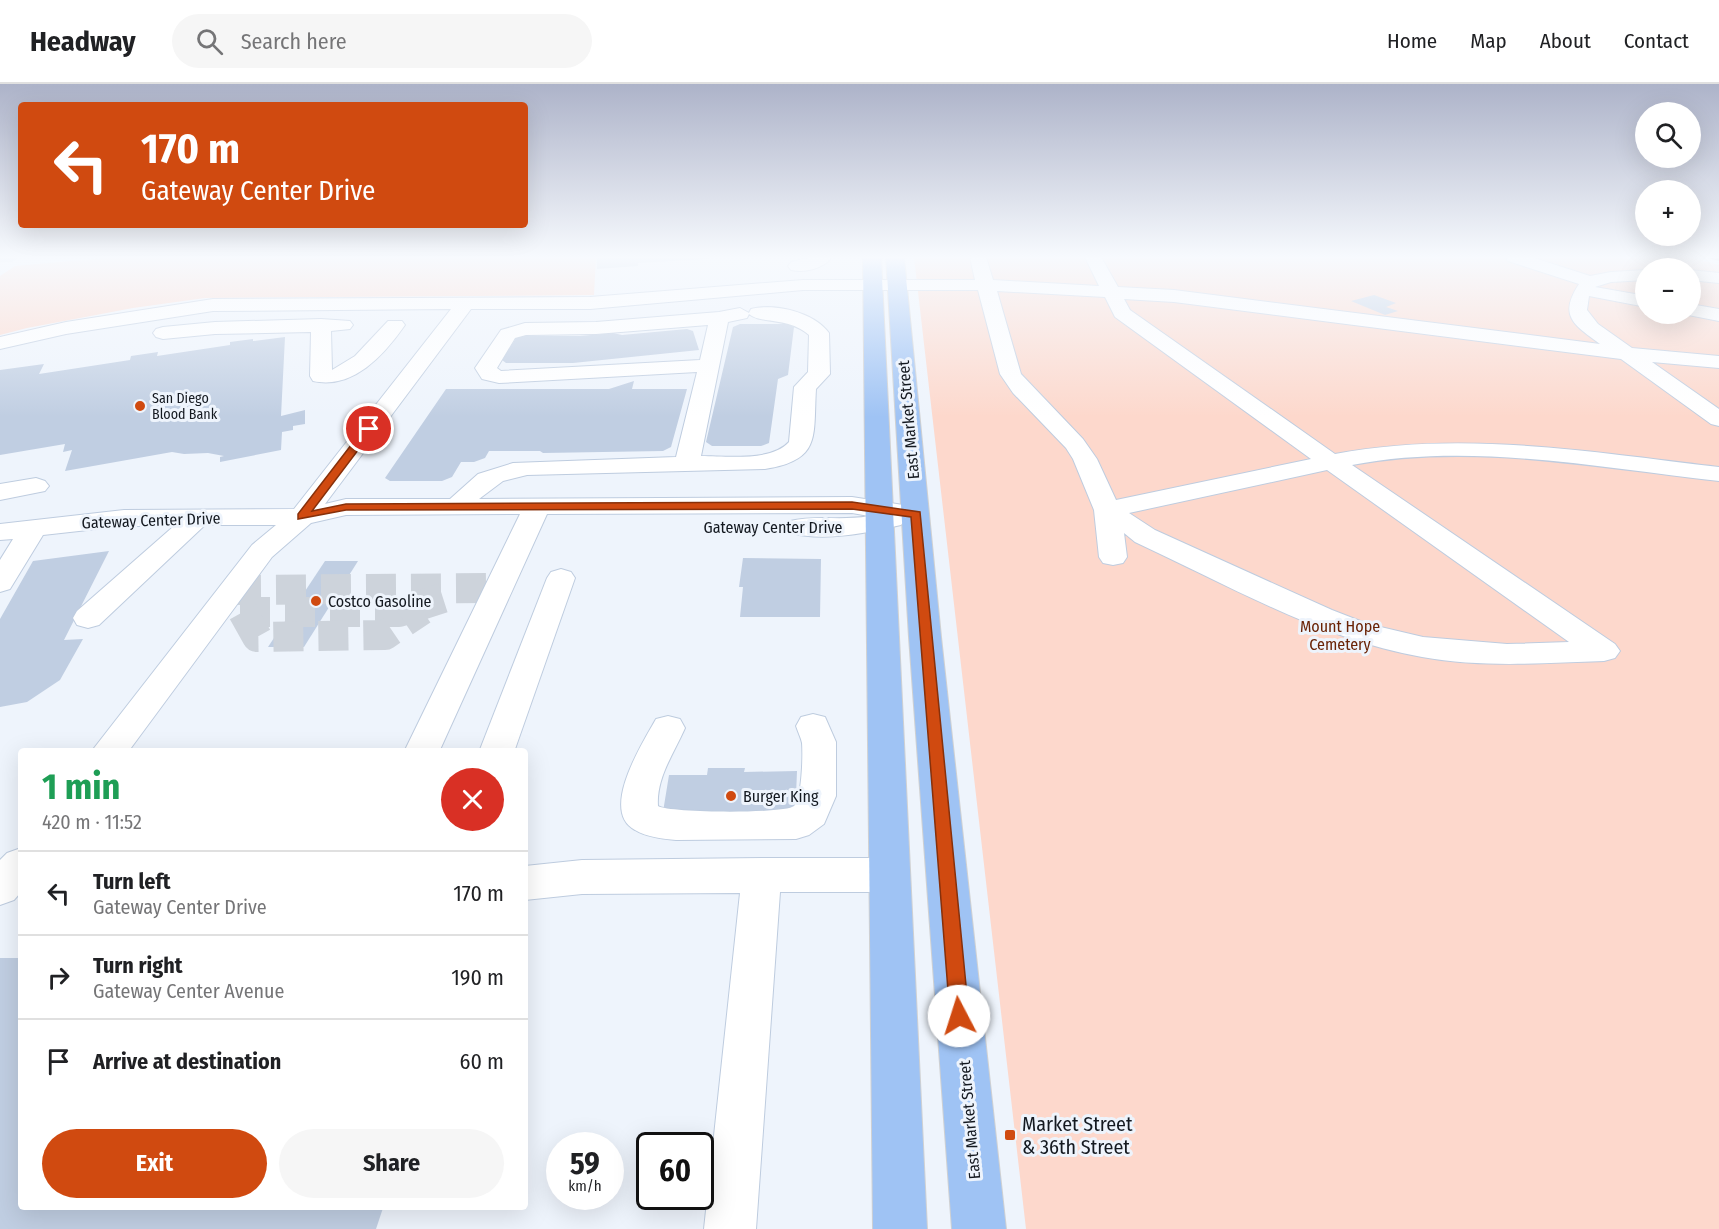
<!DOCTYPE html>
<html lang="en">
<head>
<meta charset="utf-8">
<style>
	:root { --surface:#fff; --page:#f6f6f6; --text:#202124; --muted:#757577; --line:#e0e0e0; --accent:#d04a10 }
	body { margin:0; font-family:"Fira Sans Condensed",sans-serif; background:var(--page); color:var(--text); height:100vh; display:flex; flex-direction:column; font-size:22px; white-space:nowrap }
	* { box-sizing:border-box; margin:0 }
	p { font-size:20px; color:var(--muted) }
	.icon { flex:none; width:33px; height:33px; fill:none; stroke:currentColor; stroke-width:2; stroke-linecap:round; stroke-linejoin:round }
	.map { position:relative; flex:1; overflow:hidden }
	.details { position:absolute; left:18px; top:664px; width:510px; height:462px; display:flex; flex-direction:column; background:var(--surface); border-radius:6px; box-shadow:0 6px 24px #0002 }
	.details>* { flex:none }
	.guide { position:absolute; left:18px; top:18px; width:510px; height:126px; border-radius:6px; box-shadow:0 6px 24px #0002; background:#d04a10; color:#fff; overflow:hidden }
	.tools { position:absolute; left:1635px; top:18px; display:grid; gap:12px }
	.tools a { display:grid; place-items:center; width:66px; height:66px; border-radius:50%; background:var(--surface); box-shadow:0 6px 24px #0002; font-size:30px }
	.speed { position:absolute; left:546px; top:1048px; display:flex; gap:12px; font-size:30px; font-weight:700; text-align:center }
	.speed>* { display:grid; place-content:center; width:78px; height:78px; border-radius:50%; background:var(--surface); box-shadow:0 6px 24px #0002; line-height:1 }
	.speed small { font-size:15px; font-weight:400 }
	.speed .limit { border:3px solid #111; border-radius:9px; background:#fff; color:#111 }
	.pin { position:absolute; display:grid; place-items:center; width:51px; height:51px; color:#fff; margin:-26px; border:3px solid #fff; border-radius:50%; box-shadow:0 2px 6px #0007 }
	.me { position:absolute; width:66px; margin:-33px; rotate:355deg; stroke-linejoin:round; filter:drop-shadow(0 0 4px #0008) }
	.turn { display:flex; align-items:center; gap:21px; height:126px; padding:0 24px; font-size:27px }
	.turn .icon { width:78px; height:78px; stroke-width:2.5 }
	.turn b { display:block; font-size:42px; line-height:51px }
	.round { display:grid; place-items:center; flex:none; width:63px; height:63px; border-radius:32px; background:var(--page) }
	.overview { display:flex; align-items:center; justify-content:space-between; height:102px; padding:0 24px }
	h1 { font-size:36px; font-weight:700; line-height:45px; color:#1e9e55 }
	.primary-button { display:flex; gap:12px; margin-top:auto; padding:12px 24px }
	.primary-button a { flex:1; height:69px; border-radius:36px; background:var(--accent); color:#fff; font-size:24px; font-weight:700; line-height:69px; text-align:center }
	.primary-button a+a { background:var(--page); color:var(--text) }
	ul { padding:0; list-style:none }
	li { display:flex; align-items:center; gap:18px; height:84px; padding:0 24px; border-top:2px solid var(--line) }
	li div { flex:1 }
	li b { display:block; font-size:22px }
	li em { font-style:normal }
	header { display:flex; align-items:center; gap:36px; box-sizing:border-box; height:84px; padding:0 30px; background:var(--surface); border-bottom:2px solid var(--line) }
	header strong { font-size:28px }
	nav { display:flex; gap:33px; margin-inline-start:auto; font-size:21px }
	.search { width:420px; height:54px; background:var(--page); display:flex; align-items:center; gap:15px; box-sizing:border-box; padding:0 21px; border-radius:33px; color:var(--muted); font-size:22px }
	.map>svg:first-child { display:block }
</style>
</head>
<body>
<header>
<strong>Headway</strong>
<div class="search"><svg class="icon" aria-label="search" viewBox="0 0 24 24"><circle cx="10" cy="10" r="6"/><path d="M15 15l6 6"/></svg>Search here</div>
<nav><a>Home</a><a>Map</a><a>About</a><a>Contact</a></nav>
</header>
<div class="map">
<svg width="1719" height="1145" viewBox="0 0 1719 1145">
	<rect width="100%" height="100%" fill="#eef4fc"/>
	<g fill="#fdd8cc" fill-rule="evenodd">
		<polygon points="116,173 596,173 594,211 205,214 133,224 27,244 0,251 0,192 15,182"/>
		<path d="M914,173H1688L1719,181V1145H1026ZM1646,184H1690V230H1646Z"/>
	</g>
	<g fill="#c0cee2">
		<polygon points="0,173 20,173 12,178 0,178"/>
		<polygon points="597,173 709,173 709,175 638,179 638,182 597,185"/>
		<polygon points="1374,211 1396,219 1386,223 1398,227 1385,231 1351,217"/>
		<polygon points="740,240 788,240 794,243 788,291 778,295 769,359 761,362 712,362 706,358 733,243"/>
		<polygon points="687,245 693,247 699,266 573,279 506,279 502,276 516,254 523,252 580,252 613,249 622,251"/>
		<polygon points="285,253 281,332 305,326 305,340 293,342 293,346 282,348 281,366 220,378 220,373 224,372 208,369 184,370 172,368 65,387 72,366 63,368 65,360 0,371 0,286 44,280 39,290 130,276 131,272 158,268 157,272 230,261 230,258 253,255 253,257"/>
		<polygon points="634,297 632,305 687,305 671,363 663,367 543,369 540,367 489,367 485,374 474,378 461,378 452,393 442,397 390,397 385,394 446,305 609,305"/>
		<polygon points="109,467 64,556 83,555 60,596 27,618 0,623 0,535 33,477"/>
		<polygon points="743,474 821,475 820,533 740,533 743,503 739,503"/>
		<polygon points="325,477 358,477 304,563 268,563"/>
		<polygon points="708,684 745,684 744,688 797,687 795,737 662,734 669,691 707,691"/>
		<polygon points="0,874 21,874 21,1124 383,1124 376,1145 0,1145"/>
	</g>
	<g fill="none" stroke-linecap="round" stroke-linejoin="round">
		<g stroke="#cdd3db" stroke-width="30" stroke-dasharray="30 15" stroke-linecap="butt">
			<polyline points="231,506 497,504"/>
			<polyline points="240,528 399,528 443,514"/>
			<polyline points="243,528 257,553 385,551 422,526"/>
		</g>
		<defs>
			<g id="minor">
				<path d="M812,173H832C823,185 805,189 791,186L788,182L791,178Z"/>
				<path d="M970,173H986L993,196L1099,202L1085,173H1101L1118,203L1174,206L1600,260C1574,241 1558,232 1579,200L1508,177L1506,173H1531L1590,192L1611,188L1646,186V196L1611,198L1595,203L1646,212V223L1589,212L1587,226L1598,240L1632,264L1719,272V284L1652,278L1719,325V342L1711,340L1621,275L1174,218L1124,215L1130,226L1335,370C1463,346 1591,368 1719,383V397C1599,384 1472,358 1352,381L1615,560L1620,567L1615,574L1604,577C1544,579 1482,584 1422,573C1320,555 1228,501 1135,458L1124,449L1127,473L1123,479L1113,481L1103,479L1099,473L1094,426L1073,375L1066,364L1013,309L1000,290L978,206H803L590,225H471L325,420L346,415H450L478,390L513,379L676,373L697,288L499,299L482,295L475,284L501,246L525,239L596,238L719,228L740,224L749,229L751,225C775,219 814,228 829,249L830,290L816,305C813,352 822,376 765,385L527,391L503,397L479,415L852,413L916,423L925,425L929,431L925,437L916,439L904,437L901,441C866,449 825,458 790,449L786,443L790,437C815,431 843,437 869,432L852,429L547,430L439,668H404L520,430L346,431L311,439L272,473L128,668H91L252,461L276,441H205L99,541L88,544L77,541L73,534L77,527L174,442H124L43,451L10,505L0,508V476L13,455L0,456V440L124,426L294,425L451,225L213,227L66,250L0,265V253L66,238L213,215L590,213L803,196H975ZM997,207L1105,213L1115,233L1311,375L1116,416L1097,375L1083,355L1021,290ZM749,230C760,240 789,233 809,251L808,288L794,303L789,358C771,378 726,372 701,372L728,238L747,234ZM708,241L700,276L501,287L497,284L515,254L526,251L596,250ZM1327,386L1569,558L1507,560L1423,553L1368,540L1332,526L1155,446L1129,429Z"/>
				<polygon points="1690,186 1719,189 1719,199 1690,196"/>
				<polygon points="1690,220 1719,225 1719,237 1683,230 1690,230"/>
				<path d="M321,235L350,237L353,241L350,245L331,247L332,286L355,272L388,237H402L405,241C384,271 353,306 313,297L310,292L311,248L215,250L163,255L156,253L153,249L156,245L163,243L215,238Z"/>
				<polygon points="36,394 45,397 49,402 45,407 0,416 0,400"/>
				<polygon points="561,485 571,488 575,494 514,668 479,668 547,494 551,488"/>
				<path d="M813,630L825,633L836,658V712L824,740L809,751L796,755L676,756C663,755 647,753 635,746C599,727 643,658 656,635L668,632L680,635L685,644C674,669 656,694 658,722C669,729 785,730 794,722C802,715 803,671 802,659C801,654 798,648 796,642L801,633Z"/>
				<polygon points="21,764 21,808 14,816 0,821 0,776 7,769"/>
				<polygon points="762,774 890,774 904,779 910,791 904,803 890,808 780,808 756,1145 704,1145 740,809 582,810 525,816 525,782 582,776"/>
			</g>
			<g id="major">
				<polygon points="863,173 881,173 927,1145 873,1145"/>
				<polygon points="886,173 904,173 941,553 1006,1145 952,1145 909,553"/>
			</g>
		</defs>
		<use href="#minor" stroke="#beccdf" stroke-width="2"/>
		<use href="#major" stroke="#d0d1d2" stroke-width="2"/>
		<use href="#minor" fill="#fff" fill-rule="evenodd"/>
		<use href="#major" fill="#9fc3f4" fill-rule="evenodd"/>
		<polyline stroke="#71777e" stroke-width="1.5" points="1706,173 1719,176"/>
		<polyline stroke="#71777e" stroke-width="3" stroke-dasharray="4.5 4.5" stroke-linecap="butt" points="1716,173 1719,174"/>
	</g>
	<linearGradient id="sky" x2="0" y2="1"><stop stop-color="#adb3c9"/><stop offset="0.52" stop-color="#f7fafe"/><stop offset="1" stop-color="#f7fafe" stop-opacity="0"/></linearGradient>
	<rect width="1719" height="333" fill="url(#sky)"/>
	<polygon fill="#d04a10" stroke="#87300a" stroke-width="1.5" points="369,342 374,345 312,427 346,420 852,418 920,428 969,932 966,938 959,941 953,938 950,932 911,433 852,425 346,426 298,435 298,430 365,343"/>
	<g fill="#d04a10" stroke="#eef4fc" stroke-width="2">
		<circle cx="140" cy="322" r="6"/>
		<circle cx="316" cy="517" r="6"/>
		<circle cx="731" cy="712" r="6"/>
		<rect x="1004" y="1045" width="12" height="12" rx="3"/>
	</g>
	<g text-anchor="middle" stroke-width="6" stroke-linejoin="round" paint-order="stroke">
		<g font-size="14" fill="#141920" stroke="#eef4fc" text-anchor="start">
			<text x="152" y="319">San Diego<tspan x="152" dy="16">Blood Bank</tspan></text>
		</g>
		<g font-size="16" fill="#141920" stroke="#eef4fc">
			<text transform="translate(908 336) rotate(-95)" y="6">East Market Street</text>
			<text transform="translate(151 436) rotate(-2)" y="6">Gateway Center Drive</text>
			<text x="773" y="449">Gateway Center Drive</text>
			<text transform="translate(969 1036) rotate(-95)" y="6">East Market Street</text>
		</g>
		<g font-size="16" fill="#141920" stroke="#eef4fc" text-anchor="start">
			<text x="328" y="523">Costco Gasoline</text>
			<text x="743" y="718">Burger King</text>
		</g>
		<g font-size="16" fill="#6a2306" stroke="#eef4fc">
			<text x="1340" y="548">Mount Hope<tspan x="1340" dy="18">Cemetery</tspan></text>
		</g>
		<g font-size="20" fill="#141920" stroke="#eef4fc" text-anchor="start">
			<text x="1022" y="1047">Market Street<tspan x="1022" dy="23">&amp; 36th Street</tspan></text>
		</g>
	</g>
</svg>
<div class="tools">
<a><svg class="icon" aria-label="search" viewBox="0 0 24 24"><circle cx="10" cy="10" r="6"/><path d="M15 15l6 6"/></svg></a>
<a>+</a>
<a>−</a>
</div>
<div class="speed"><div>59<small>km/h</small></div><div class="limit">60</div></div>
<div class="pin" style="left:369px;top:345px;background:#d93025"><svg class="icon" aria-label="arrive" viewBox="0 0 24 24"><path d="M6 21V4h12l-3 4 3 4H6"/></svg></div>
<svg class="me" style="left:959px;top:932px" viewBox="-20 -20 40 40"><circle r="19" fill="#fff"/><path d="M0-13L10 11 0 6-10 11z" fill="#d04a10"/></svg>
<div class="guide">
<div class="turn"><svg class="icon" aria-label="left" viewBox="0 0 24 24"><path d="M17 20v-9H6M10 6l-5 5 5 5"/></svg><div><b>170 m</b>Gateway Center Drive</div></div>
</div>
<section class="details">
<div class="overview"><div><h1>1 min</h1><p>420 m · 11:52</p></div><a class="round" style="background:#d93025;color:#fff"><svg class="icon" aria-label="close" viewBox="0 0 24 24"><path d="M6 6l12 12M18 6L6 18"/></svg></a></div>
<ul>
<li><svg class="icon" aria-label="left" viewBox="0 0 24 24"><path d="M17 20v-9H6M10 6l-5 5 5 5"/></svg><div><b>Turn left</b><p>Gateway Center Drive</p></div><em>170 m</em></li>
<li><svg class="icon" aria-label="right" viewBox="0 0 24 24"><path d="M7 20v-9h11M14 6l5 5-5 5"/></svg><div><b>Turn right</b><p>Gateway Center Avenue</p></div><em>190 m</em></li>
<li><svg class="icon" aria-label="arrive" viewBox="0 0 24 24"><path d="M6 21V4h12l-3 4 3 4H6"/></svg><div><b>Arrive at destination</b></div><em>60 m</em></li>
</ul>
<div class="primary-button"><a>Exit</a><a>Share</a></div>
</section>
</div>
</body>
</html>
